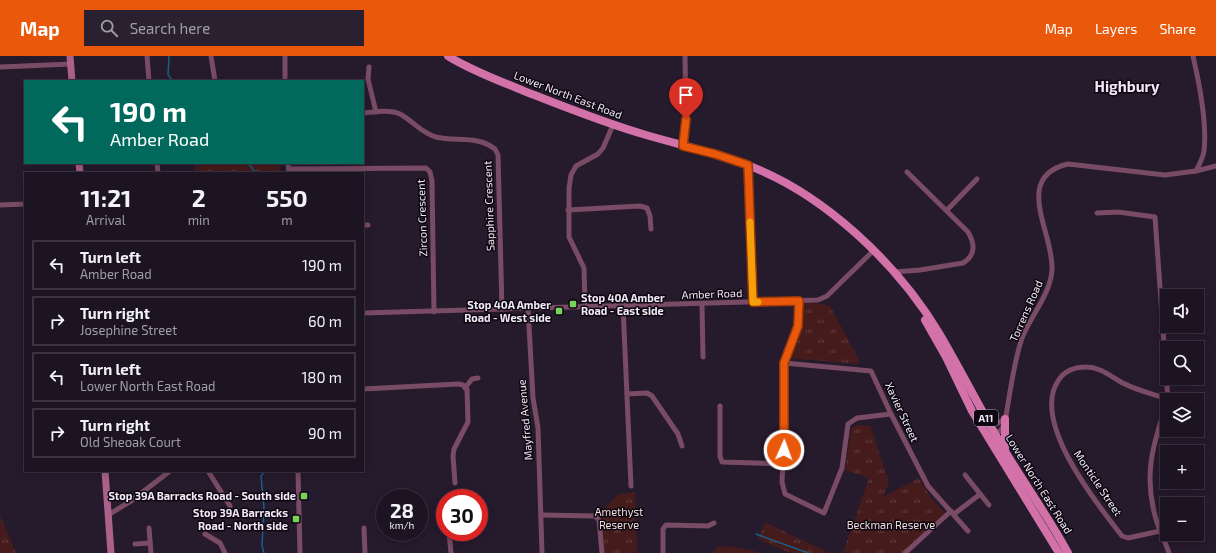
<!DOCTYPE html>
<html lang="en">
<head>
<meta charset="utf-8">
<style>
	:root { --surface:#1c1422; --page:#29212f; --text:#f1f3f6; --muted:#a09ea5; --line:#3a3340; --accent:#ea580c }
	body { margin:0; font-family:"Exo 2",sans-serif; background:var(--page); color:var(--text); height:100vh; display:flex; flex-direction:column; font-size:15px; white-space:nowrap }
	* { box-sizing:border-box; margin:0 }
	p { font-size:13px; color:var(--muted) }
	.icon { flex:none; width:22px; height:22px; fill:none; stroke:currentColor; stroke-width:2; stroke-linecap:round; stroke-linejoin:round }
	.map { position:relative; flex:1; overflow:hidden }
	.drawer { position:absolute; left:24px; top:116px; width:340px; height:300px; display:flex; flex-direction:column; background:var(--surface); border-radius:0px; box-shadow:0 2px 10px #0003,0 0 0 1px var(--line) }
	.drawer>* { flex:none }
	.banner { position:absolute; left:24px; top:24px; width:340px; height:84px; border-radius:0px; box-shadow:0 2px 10px #0003,0 0 0 1px var(--line); background:#00695c; color:#fff; overflow:hidden }
	.tools { position:absolute; left:1160px; top:233px; display:grid; gap:8px }
	.tools a { display:grid; place-items:center; width:44px; height:44px; border-radius:0px; background:var(--surface); box-shadow:0 2px 10px #0003,0 0 0 1px var(--line); font-size:20px }
	.speed { position:absolute; left:376px; top:433px; display:flex; gap:8px; font-size:20px; font-weight:700; text-align:center }
	.speed>* { display:grid; place-content:center; width:52px; height:52px; border-radius:50%; background:var(--surface); box-shadow:0 2px 10px #0003,0 0 0 1px var(--line); line-height:1 }
	.speed small { font-size:10px; font-weight:400 }
	.speed .limit { border:6px solid #d22; background:#fff; color:#111 }
	.pin { position:absolute; display:grid; place-items:center; width:34px; height:34px; color:#fff; margin:-41px -17px; border-radius:50% 50% 50% 0; rotate:-45deg; box-shadow:0 0 4px #0007 }
	.pin .icon { rotate:45deg }
	.me { position:absolute; width:44px; margin:-22px; rotate:2deg; stroke-linejoin:round; filter:drop-shadow(0 0 3px #0008) }
	.turn { display:flex; align-items:center; gap:14px; height:84px; padding:0 20px; font-size:18px }
	.turn .icon { width:52px; height:52px; stroke-width:2.5 }
	.turn b { display:block; font-size:28px; line-height:34px }
	.eta { display:flex; justify-content:space-evenly; align-items:center; height:68px; text-align:center }
	.eta b { font-size:24px; font-weight:700; line-height:28px }
	ul { padding:0; list-style:none }
	li { display:flex; align-items:center; gap:12px; height:50px; margin:0 8px 6px; padding:0 12px; border:2px solid var(--line); border-radius:0px }
	li div { flex:1 }
	li b { display:block; font-size:15px }
	li em { font-style:normal }
	header { display:flex; align-items:center; gap:24px; box-sizing:border-box; height:56px; padding:0 20px; background:var(--accent); color:#fff }
	header strong { font-size:19px }
	nav { display:flex; gap:22px; margin-inline-start:auto; font-size:14px }
	.search { width:280px; height:36px; background:var(--page); display:flex; align-items:center; gap:10px; box-sizing:border-box; padding:0 14px; border-radius:0px; color:var(--muted); font-size:15px }
	.map>svg:first-child { display:block }
</style>
</head>
<body>
<header>
<strong>Map</strong>
<div class="search"><svg class="icon" aria-label="search" viewBox="0 0 24 24"><circle cx="10" cy="10" r="6"/><path d="M15 15l6 6"/></svg>Search here</div>
<nav><a>Map</a><a>Layers</a><a>Share</a></nav>
</header>
<div class="map">
<svg width="1216" height="497" viewBox="0 0 1216 497">
	<defs>
		<pattern id="park-tufts" width="24" height="20" patternUnits="userSpaceOnUse"><rect width="24" height="20" fill="#461b1c"/><path d="M3 7l-1-3M5 7V3M7 7l1-3M15 17l-1-3M17 17v-4M19 17l1-3" fill="none" stroke="#613c3e"/></pattern>
	</defs>
	<rect width="100%" height="100%" fill="#261a2d"/>
	<g fill="url(#park-tufts)">
		<polygon points="194,107 280,107 280,117 195,117"/>
		<path d="M804,245L830,250L858,302L859,308L789,302L786,298C794,282 792,259 804,245Z"/>
		<polygon points="857,369 870,370 889,426 883,441 919,422 931,442 945,457 904,497 843,497 869,422 845,414 851,372"/>
		<polygon points="635,436 637,497 604,497 602,466 599,464 600,457 619,438"/>
		<polygon points="0,459 1,462 16,497 0,497"/>
		<polygon points="765,466 829,497 790,497 758,483"/>
	</g>
	<g fill="#461b1c">
		<polygon points="428,450 429,462 419,462 419,451"/>
		<polygon points="727,490 751,494 761,497 712,497 718,491"/>
	</g>
	<g fill="none" stroke-linecap="round" stroke-linejoin="round">
		<g stroke="#175e8b" stroke-width="1.5">
			<polyline points="169,0 168,19 173,25"/>
			<polyline points="248,107 256,117"/>
			<polyline points="756,478 808,497"/>
			<polyline points="264,497 262,490 264,452 261,420 265,415"/>
		</g>
		<g stroke="#794b64" stroke-width="5">
			<polyline points="147,0 149,25"/>
			<polyline points="211,0 215,25"/>
			<polyline points="285,0 285,25"/>
			<path d="M1193,0C1199,26 1207,69 1204,95C1203,102 1199,109 1196,115"/>
			<polyline points="0,11 71,8"/>
			<polyline points="369,11 368,23 376,56"/>
			<path d="M363,57C374,56 390,53 400,58C413,65 421,77 436,81C455,86 478,79 495,93L498,99L502,253"/>
			<polyline points="683,90 686,63 685,0"/>
			<polyline points="157,107 158,117"/>
			<polyline points="288,107 289,117"/>
			<polyline points="748,109 753,247"/>
			<polyline points="289,113 426,112 430,116 432,125 434,256"/>
			<polyline points="0,149 25,148"/>
			<polyline points="568,154 640,150 647,152 650,160 651,173"/>
			<polyline points="947,154 977,123"/>
			<polyline points="1097,157 1118,156 1155,161 1168,344"/>
			<polyline points="363,169 368,169"/>
			<path d="M894,216L920,214L963,207C976,199 975,188 968,176L907,116"/>
			<polyline points="799,245 797,270 786,298 783,313 785,365 782,426 785,438 824,457 842,412 848,368 857,362 891,358"/>
			<polyline points="702,248 703,301"/>
			<polyline points="623,250 631,430"/>
			<polyline points="585,251 584,212 569,181 569,132 571,119 576,110 598,98 603,92 613,69"/>
			<polyline points="528,252 533,342 538,372 542,497"/>
			<polyline points="363,257 818,244 827,240 873,195"/>
			<polyline points="784,307 871,315 891,358 928,430 968,475"/>
			<polyline points="465,332 472,323 478,322"/>
			<polyline points="363,333 458,328 463,329 467,333 468,366 454,393 453,400 455,427"/>
			<polyline points="627,338 647,337 652,340 678,378 682,390"/>
			<path d="M1167,347C1153,387 1143,420 1156,463C1159,474 1165,485 1169,497"/>
			<polyline points="720,350 720,400 722,406 784,408"/>
			<polyline points="988,364 998,367 1005,363"/>
			<path d="M994,380L1002,373L1005,366C1010,338 1013,309 1022,282C1031,259 1051,238 1052,213C1054,178 1012,121 1068,108L1165,119L1196,115L1216,110"/>
			<polyline points="208,415 230,450"/>
			<polyline points="298,415 300,497"/>
			<polyline points="965,419 989,449"/>
			<polyline points="954,458 979,439"/>
			<polyline points="108,459 131,445 170,415"/>
			<polyline points="541,459 595,460 599,464 602,497"/>
			<polyline points="149,472 151,497"/>
			<polyline points="364,472 365,497"/>
			<path d="M1160,475L1128,482L1122,480C1097,448 1031,366 1058,325C1064,315 1075,311 1086,311C1102,311 1112,322 1125,328C1138,335 1154,338 1168,343"/>
			<polyline points="449,476 451,497"/>
			<polyline points="205,478 220,487 225,497"/>
			<polyline points="135,488 150,487"/>
			<polyline points="663,497 663,473 666,469 708,470 714,467"/>
			<polyline points="905,497 951,455"/>
		</g>
		<g stroke="#ab618b" stroke-width="7">
			<polyline points="70,0 72,25"/>
			<polyline points="79,107 80,117"/>
			<polyline points="105,415 111,497"/>
		</g>
		<g stroke="#d272a9" stroke-width="8">
			<path d="M448,0C472,15 498,24 524,35C565,51 604,67 646,79C680,89 714,96 747,109C823,137 897,207 939,277C961,314 980,353 1002,390C1023,426 1048,460 1068,497"/>
			<polyline points="925,264 946,301 972,355 1059,497"/>
			<polyline points="1005,394 1005,363"/>
		</g>
	</g>
	<g fill="none" stroke-linecap="round" stroke-linejoin="round">
		<defs>
			<polyline id="route" points="686,63 683,90 715,98 748,109 753,246 799,245 798,270 784,307 784,394"/>
		</defs>
		<use href="#route" stroke="#983908" stroke-width="10"/>
		<use href="#route" stroke="#ea580c" stroke-width="7"/>
		<polyline stroke="#f59e0b" stroke-width="7" points="750,166 753,246 758,246"/>
	</g>
	<g fill="#77d259" stroke="#0c0710" stroke-width="1.5">
		<rect x="569" y="244" width="8" height="8" rx="2"/>
		<rect x="555" y="251" width="8" height="8" rx="2"/>
		<rect x="300" y="436" width="8" height="8" rx="2"/>
		<rect x="292" y="459" width="8" height="8" rx="2"/>
	</g>
	<g text-anchor="middle" stroke-width="3" stroke-linejoin="round" paint-order="stroke">
		<rect fill="#0c0710" stroke="#aca5b2" stroke-width="1" x="974" y="354" width="24" height="16" rx="3"/>
		<g font-size="10" font-weight="bold" fill="#f1e9f7">
			<text x="986" y="366">A11</text>
		</g>
		<g font-size="11" fill="#f1e9f7" stroke="#0c0710">
			<text transform="translate(568 39) rotate(21)" y="4">Lower North East Road</text>
			<text transform="translate(489 150) rotate(-92)" y="4">Sapphire Crescent</text>
			<text transform="translate(422 162) rotate(-92)" y="4">Zircon Crescent</text>
			<text transform="translate(712 238) rotate(-2)" y="4">Amber Road</text>
			<text transform="translate(1026 255) rotate(-66)" y="4">Torrens Road</text>
			<text transform="translate(902 356) rotate(65)" y="4">Xavier Street</text>
			<text transform="translate(525 364) rotate(-95)" y="4">Mayfred Avenue</text>
			<text transform="translate(1098 427) rotate(56)" y="4">Monticle Street</text>
			<text transform="translate(1039 428) rotate(58)" y="4">Lower North East Road</text>
		</g>
		<g font-size="11" font-weight="bold" fill="#f1e9f7" stroke="#0c0710" text-anchor="end">
			<text x="581" y="246" text-anchor="start">Stop 40A Amber<tspan x="581" dy="13">Road - East side</tspan></text>
			<text x="551" y="253">Stop 40A Amber<tspan x="551" dy="13">Road - West side</tspan></text>
			<text x="296" y="444">Stop 39A Barracks Road - South side</text>
			<text x="288" y="461">Stop 39A Barracks<tspan x="288" dy="13">Road - North side</tspan></text>
		</g>
		<g font-size="11" fill="#f4dcdb" stroke="#0c0710">
			<text x="619" y="460">Amethyst<tspan x="619" dy="13">Reserve</tspan></text>
			<text x="891" y="473">Beckman Reserve</text>
		</g>
		<g font-size="15" font-weight="bold" fill="#f1e9f7" stroke="#0c0710">
			<text x="1127" y="36">Highbury</text>
		</g>
	</g>
</svg>
<div class="tools">
<a><svg class="icon" aria-label="sound" viewBox="0 0 24 24"><path d="M4 9h4l5-4v14l-5-4H4zM17 9q2 3 0 6"/></svg></a>
<a><svg class="icon" aria-label="search" viewBox="0 0 24 24"><circle cx="10" cy="10" r="6"/><path d="M15 15l6 6"/></svg></a>
<a><svg class="icon" aria-label="layers" viewBox="0 0 24 24"><path d="M12 4l9 5-9 5-9-5zM3 14l9 5 9-5"/></svg></a>
<a>+</a>
<a>−</a>
</div>
<div class="speed"><div>28<small>km/h</small></div><div class="limit">30</div></div>
<div class="pin" style="left:686px;top:63px;background:#d93025"><svg class="icon" aria-label="arrive" viewBox="0 0 24 24"><path d="M6 21V4h12l-3 4 3 4H6"/></svg></div>
<svg class="me" style="left:784px;top:394px" viewBox="-20 -20 40 40"><circle r="17" fill="#ea580c" stroke="#fff" stroke-width="3"/><path d="M0-11L8 9 0 5-8 9z" fill="#fff"/></svg>
<div class="banner">
<div class="turn"><svg class="icon" aria-label="left" viewBox="0 0 24 24"><path d="M17 20v-9H6M10 6l-5 5 5 5"/></svg><div><b>190 m</b>Amber Road</div></div>
</div>
<section class="drawer">
<div class="eta">
<div><b>11:21</b><p>Arrival</p></div>
<div><b>2</b><p>min</p></div>
<div><b>550</b><p>m</p></div>
</div>
<ul>
<li><svg class="icon" aria-label="left" viewBox="0 0 24 24"><path d="M17 20v-9H6M10 6l-5 5 5 5"/></svg><div><b>Turn left</b><p>Amber Road</p></div><em>190 m</em></li>
<li><svg class="icon" aria-label="right" viewBox="0 0 24 24"><path d="M7 20v-9h11M14 6l5 5-5 5"/></svg><div><b>Turn right</b><p>Josephine Street</p></div><em>60 m</em></li>
<li><svg class="icon" aria-label="left" viewBox="0 0 24 24"><path d="M17 20v-9H6M10 6l-5 5 5 5"/></svg><div><b>Turn left</b><p>Lower North East Road</p></div><em>180 m</em></li>
<li><svg class="icon" aria-label="right" viewBox="0 0 24 24"><path d="M7 20v-9h11M14 6l5 5-5 5"/></svg><div><b>Turn right</b><p>Old Sheoak Court</p></div><em>90 m</em></li>
</ul>
</section>
</div>
</body>
</html>
